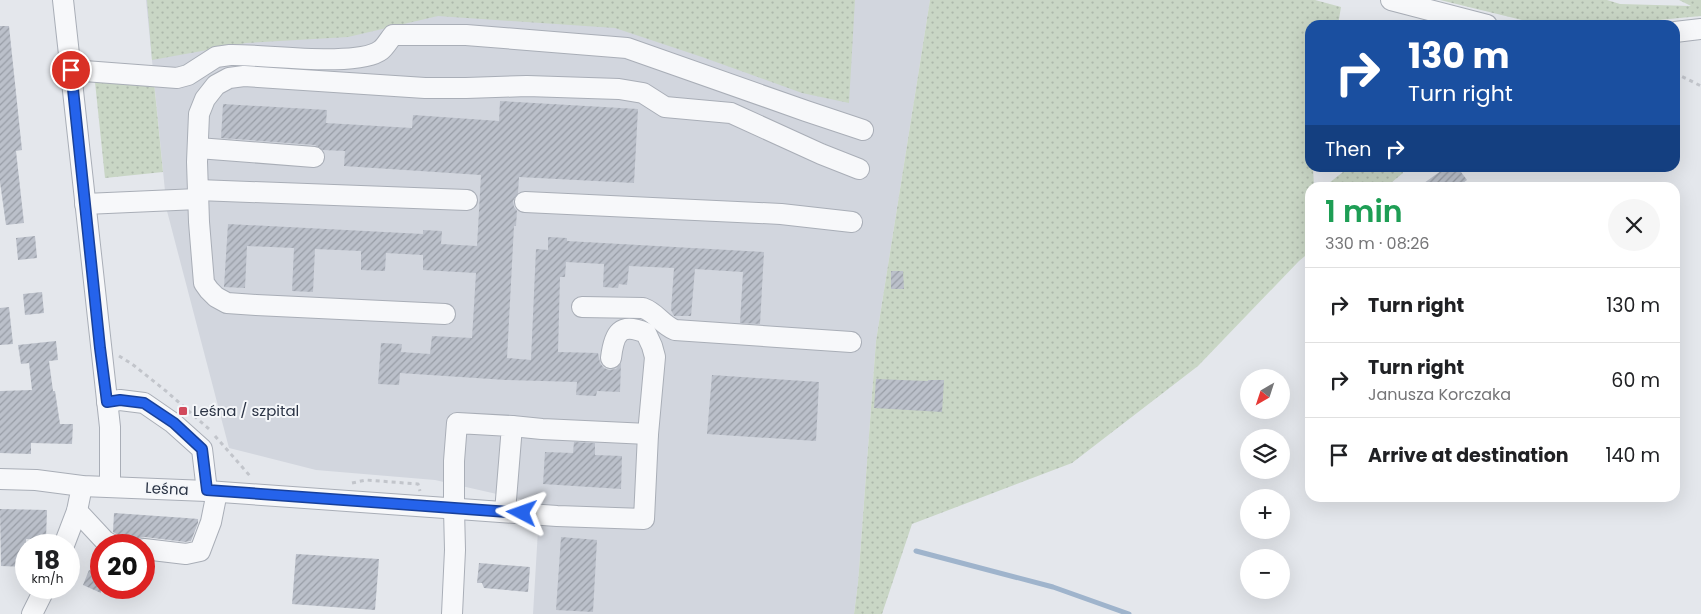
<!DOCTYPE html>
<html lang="en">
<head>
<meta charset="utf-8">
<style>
	:root { --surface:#fff; --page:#f6f6f6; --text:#202124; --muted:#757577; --line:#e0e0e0 }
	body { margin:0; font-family:Poppins,sans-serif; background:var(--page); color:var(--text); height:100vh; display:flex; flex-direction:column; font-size:19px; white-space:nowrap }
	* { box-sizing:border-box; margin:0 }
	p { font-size:16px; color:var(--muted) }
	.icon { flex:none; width:28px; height:28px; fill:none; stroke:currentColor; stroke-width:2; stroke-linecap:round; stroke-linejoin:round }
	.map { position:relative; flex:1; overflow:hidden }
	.sheet { position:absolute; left:1305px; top:182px; width:375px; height:320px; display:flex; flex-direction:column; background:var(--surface); border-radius:15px; box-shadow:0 5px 20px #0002 }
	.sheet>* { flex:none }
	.guide { position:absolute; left:1305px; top:20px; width:375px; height:152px; border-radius:15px; box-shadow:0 5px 20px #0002; background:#1a4fa0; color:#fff; overflow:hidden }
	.needle { width:32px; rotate:219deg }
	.tools { position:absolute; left:1240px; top:369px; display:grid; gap:10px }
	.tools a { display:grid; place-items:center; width:50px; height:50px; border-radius:50%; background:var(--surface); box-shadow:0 5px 20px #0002; font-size:25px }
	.speed { position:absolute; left:15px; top:534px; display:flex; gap:10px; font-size:25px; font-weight:700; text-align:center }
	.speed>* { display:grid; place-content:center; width:65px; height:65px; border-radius:50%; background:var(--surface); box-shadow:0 5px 20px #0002; line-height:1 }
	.speed small { font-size:12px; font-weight:400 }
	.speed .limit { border:8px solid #d22; background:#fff; color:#111 }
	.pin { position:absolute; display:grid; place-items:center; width:42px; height:42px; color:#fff; margin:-21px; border:2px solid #fff; border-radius:50%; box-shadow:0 1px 5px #0007 }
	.me { position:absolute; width:55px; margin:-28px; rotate:274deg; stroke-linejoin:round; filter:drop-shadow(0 0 4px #0008) }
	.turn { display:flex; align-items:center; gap:18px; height:105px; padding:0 20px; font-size:22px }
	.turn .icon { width:65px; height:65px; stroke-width:2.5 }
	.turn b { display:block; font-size:35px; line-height:42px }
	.then { display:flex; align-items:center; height:48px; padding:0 20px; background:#0003; gap:10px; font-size:19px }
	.round { display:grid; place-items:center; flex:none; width:52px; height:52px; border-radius:26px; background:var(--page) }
	.head { display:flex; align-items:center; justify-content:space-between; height:85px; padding:0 20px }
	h1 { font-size:30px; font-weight:600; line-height:38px; color:#1e9e55 }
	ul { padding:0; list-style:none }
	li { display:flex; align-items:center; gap:15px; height:75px; padding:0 20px; border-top:1px solid var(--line) }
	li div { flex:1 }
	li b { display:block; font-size:19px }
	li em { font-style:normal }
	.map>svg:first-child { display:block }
</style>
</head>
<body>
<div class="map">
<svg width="1701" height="614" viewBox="0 0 1701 614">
	<defs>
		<pattern id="grass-dots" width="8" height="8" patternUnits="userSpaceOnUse" patternTransform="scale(1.25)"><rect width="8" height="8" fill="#c9d6c5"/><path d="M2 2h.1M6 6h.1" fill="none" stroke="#adb8ab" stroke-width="1.8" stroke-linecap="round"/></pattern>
		<pattern id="building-hatch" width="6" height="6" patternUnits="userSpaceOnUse" patternTransform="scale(1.25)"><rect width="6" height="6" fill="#bbc0ca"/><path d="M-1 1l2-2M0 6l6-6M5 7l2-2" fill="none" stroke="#989da6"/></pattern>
	</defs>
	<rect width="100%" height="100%" fill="#e4e7ec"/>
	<polygon fill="#d2d6de" points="146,0 930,0 876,341 858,583 854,614 533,614 538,530 537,503 435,480 316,470 229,448 167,211"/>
	<g fill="url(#grass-dots)">
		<polygon points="147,0 855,0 849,103 802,93 702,57 615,28 438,16 348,37 246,43 152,60"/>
		<polygon points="930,0 1315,0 1341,7 1338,25 1310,25 1310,168 1313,168 1314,187 1310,188 1310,252 1299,261 1198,366 1072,463 912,524 882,614 854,614 858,583 876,341"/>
		<polygon points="1440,0 1607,0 1620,4 1691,6 1679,0 1701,0 1701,16 1605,25 1522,20"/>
		<polygon points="95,82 154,82 163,172 105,178"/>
		<polygon points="1348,168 1401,168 1403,173 1386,187 1324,187"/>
	</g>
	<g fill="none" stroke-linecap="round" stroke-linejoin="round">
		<polyline stroke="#9fb4cc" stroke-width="5" points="916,551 1053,587 1129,614"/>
	</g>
	<g fill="url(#building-hatch)">
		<polygon points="0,26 9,26 22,150 16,151 24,223 6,225 0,182"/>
		<polygon points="500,101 638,109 634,183 519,177 518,193 513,201 514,207 517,211 516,226 514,226 507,358 531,360 536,249 548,250 548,237 567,238 567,241 764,252 760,324 740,323 743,272 695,269 691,316 674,316 671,310 674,268 629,266 627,285 619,284 618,288 603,287 604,264 566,262 565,277 560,277 558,352 598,353 600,363 604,368 609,370 616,369 621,363 620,392 597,391 596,396 576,395 577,382 506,380 400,373 399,385 378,384 381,343 402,344 401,352 430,354 432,336 472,338 476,273 423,270 423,255 386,253 385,271 361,270 361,251 315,249 313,292 292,291 294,248 247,246 245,288 224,287 228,224 423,234 423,230 442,231 441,244 477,246 481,175 344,166 345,151 323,150 315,145 221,138 223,104 327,110 326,123 412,128 413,115 499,121"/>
		<polygon points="1445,168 1458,168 1467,180 1456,188 1417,188"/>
		<polygon points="35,236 37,258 18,260 16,238"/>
		<polygon points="891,271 903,271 904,289 891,289"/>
		<polygon points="42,292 44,313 25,315 23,294"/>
		<polygon points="9,307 13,344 0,345 0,308"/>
		<polygon points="56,341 58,360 49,361 53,391 55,391 60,424 73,424 72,444 31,443 31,454 0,453 0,391 32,390 29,363 21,364 18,345"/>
		<polygon points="712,375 819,382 816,441 707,434"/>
		<polygon points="876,379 928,381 928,380 944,380 942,412 874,408"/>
		<polygon points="574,442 595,443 595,455 622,456 621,489 543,484 545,452 573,453"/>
		<polygon points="0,509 47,510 46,539 26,539 26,567 1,566"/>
		<polygon points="114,513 186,518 198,519 198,523 191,541 185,542 145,537 140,538 135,541 123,541 118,535 113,532"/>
		<polygon points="561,537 597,540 593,612 556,610"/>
		<polygon points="296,554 379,559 375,610 292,604"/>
		<polygon points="479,563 530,567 528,592 484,588 482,583 477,583"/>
		<polygon points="89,570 101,576 101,593 83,585"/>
	</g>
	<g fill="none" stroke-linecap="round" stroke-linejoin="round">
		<defs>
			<g id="minor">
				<polyline points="63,0 110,427 110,486"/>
				<polyline points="1391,0 1487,25"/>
				<polyline points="1675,32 1701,29"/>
				<path d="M71,70L177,78L188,75L216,57L230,55C262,54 358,68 381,50C385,47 389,40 393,35H466L627,48L806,111L863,130"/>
				<polyline points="198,148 314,157"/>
				<polyline points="198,190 467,200"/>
				<polyline points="525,202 781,214 852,222"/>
				<polyline points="85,204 198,199"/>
				<path d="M582,307L643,308C657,313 661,324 675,330L851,342"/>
				<polyline points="445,314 256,305 227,303 216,297 209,290 204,283 199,222 197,162 199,114 205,99 216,85 229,78 244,76 425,88 466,88 527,86 619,89 643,93 665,107 731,113 821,154 859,169"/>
				<polyline points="107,402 120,400 144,403 173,423 202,449 207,491"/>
				<polyline points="512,426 542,429 648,434"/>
				<path d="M0,479L36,480L82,486L207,491L557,516L644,519L648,434L655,357L652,346L646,333C620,322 614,333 611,358"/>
				<polyline points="77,511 105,541 112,545"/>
				<polyline points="64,545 77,511 82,486"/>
				<polyline points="144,549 186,554 200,551 211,522 217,492"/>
				<polyline points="32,614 45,588"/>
				<polyline points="452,614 455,550 454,509 454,461 457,423 512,426 505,512"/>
			</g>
		</defs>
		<use href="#minor" stroke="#a9aeb7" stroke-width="22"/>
		<g stroke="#c2c5cb" stroke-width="3" stroke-dasharray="4 4" stroke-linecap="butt">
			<polyline points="1675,73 1701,86"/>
			<polyline points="119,356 132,364 166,391 209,429"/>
			<polyline points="215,436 250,476"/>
			<polyline points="352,483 366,480 418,484 420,491"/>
		</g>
		<use href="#minor" stroke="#f7f8fa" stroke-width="20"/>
	</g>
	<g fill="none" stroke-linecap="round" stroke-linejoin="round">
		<defs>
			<polyline id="route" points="71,70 100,348 107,402 120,400 144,403 174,423 202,449 207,490 522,513"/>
		</defs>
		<use href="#route" stroke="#184099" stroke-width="12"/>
		<use href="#route" stroke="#2563eb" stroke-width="9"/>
	</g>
	<rect fill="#d1495b" stroke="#f4f6f9" stroke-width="2" x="178" y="406" width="10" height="10" rx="2.5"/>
	<g text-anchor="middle" stroke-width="4" stroke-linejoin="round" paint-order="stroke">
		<g font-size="15" fill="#2b3445" stroke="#f4f6f9" text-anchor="start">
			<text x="193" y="416">Leśna / szpital</text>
		</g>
		<g font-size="15" fill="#2b3445" stroke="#f4f6f9">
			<text transform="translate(167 489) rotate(3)" y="5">Leśna</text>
		</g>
	</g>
</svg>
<div class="tools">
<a><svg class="needle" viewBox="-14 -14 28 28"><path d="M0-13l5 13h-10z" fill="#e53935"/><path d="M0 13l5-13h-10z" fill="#757577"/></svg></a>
<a><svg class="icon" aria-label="layers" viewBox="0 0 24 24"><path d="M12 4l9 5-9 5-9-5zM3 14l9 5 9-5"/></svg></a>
<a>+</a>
<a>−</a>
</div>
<div class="speed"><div>18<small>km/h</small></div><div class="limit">20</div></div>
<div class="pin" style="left:71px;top:70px;background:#d93025"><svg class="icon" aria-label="arrive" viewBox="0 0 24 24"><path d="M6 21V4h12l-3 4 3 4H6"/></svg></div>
<svg class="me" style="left:522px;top:513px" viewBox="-20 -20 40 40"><path d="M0-17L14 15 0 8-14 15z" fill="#2563eb" stroke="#fff" stroke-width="4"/></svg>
<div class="guide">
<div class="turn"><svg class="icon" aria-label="right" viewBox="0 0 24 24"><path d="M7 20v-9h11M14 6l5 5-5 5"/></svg><div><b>130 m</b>Turn right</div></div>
<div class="then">Then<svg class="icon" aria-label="right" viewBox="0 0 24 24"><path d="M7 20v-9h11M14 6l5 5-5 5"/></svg></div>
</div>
<section class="sheet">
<div class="head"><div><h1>1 min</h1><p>330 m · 08:26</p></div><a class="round"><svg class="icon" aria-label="close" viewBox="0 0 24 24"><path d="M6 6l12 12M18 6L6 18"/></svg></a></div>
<ul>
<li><svg class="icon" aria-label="right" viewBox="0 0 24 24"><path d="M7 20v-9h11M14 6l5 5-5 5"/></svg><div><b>Turn right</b></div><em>130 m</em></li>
<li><svg class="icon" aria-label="right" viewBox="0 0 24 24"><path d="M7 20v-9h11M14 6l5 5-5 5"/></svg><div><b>Turn right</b><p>Janusza Korczaka</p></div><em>60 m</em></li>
<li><svg class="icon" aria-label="arrive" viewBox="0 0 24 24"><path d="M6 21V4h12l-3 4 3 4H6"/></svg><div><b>Arrive at destination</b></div><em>140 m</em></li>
</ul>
</section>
</div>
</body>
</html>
